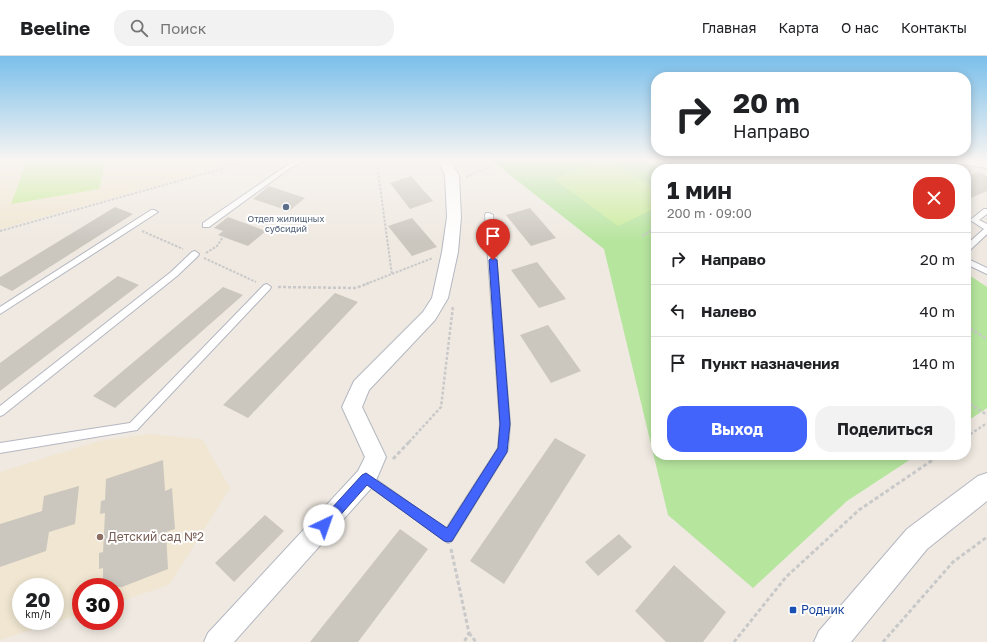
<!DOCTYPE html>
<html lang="ru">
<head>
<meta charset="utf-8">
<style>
	:root { --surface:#fff; --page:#f2f2f2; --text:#202124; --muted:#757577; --line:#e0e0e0; --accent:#4264fb }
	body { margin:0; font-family:"Golos Text",sans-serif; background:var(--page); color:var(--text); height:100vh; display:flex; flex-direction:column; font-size:15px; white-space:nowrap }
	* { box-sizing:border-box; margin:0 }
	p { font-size:13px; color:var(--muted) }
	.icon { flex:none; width:22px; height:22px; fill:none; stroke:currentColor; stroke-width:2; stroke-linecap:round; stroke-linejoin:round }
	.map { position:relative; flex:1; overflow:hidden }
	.drawer { position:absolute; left:651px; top:108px; width:320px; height:296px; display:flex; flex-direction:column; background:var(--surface); border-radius:16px; box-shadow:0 2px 10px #0003 }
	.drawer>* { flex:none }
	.banner { position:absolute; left:651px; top:16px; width:320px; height:84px; border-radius:16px; box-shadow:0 2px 10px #0003; background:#fff; color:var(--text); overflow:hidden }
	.speed { position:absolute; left:12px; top:522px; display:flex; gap:8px; font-size:20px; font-weight:700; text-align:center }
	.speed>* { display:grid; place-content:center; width:52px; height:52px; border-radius:50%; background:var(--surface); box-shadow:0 2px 10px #0003; line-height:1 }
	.speed small { font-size:10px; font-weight:400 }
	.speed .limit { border:6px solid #d22; background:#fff; color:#111 }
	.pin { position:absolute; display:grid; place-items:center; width:34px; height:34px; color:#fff; margin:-41px -17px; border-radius:50% 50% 50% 0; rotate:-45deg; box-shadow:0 0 4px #0007 }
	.pin .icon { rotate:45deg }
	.me { position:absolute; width:44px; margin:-22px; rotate:42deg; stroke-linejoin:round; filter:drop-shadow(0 0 3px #0008) }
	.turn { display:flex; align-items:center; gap:14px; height:84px; padding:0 16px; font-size:18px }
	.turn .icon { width:52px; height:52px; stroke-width:2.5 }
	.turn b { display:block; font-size:28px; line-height:34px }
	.round { display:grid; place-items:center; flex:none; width:42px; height:42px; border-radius:16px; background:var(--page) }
	.head { display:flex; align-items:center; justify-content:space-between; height:68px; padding:0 16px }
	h1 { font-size:24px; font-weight:700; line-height:30px }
	.cta { display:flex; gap:8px; margin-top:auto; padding:8px 16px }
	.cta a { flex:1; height:46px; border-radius:16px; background:var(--accent); color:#fff; font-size:16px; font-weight:700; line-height:46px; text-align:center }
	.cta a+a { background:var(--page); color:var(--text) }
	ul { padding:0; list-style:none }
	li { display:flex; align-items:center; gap:12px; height:52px; padding:0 16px; border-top:1px solid var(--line) }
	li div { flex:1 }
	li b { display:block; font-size:15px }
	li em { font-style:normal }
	header { display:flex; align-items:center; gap:24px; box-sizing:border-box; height:56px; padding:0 20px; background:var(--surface); border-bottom:1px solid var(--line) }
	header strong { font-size:19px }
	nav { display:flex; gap:22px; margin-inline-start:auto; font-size:14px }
	.search { width:280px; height:36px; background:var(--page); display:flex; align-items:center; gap:10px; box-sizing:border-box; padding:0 14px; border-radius:16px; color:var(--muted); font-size:15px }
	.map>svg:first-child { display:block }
</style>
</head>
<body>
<header>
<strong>Beeline</strong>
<div class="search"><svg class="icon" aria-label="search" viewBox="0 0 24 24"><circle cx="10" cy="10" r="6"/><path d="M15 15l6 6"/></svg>Поиск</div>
<nav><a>Главная</a><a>Карта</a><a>О нас</a><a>Контакты</a></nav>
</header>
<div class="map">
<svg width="987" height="586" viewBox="0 0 987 586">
	<rect width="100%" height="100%" fill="#efe9e1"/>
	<g fill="#f0e6d1" fill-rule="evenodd">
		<polygon points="0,103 252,103 0,173"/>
		<path d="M149,378L202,383L230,432L169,529L115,547V531H81V558L0,584V416L99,385ZM21,531H55V565H21Z"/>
	</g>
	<g fill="#b6e59e">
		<polygon points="490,103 641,103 660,113 656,113 656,399 917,399 847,445 753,532 668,459 604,193"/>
		<polygon points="966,217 987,231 987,352 966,366"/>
	</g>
	<g fill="#c9ec9a">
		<polygon points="28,103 106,103 99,133 11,148"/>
		<polygon points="600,103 609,103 656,133 656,152 618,170 554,123"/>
	</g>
	<g fill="#cbc7bf">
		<polygon points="979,116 987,120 987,135 966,144 966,121"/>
		<polygon points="411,120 433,145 410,153 390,127"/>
		<polygon points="269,130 305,142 289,155 253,143"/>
		<polygon points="115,151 133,158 12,235 0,229 0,221"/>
		<polygon points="530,152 556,182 531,190 506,159"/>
		<polygon points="228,161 266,175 248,190 218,179 223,175 214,172"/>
		<polygon points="412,162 437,191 412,200 388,170"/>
		<polygon points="537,206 566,243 539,252 511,214"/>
		<polygon points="118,220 139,229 0,335 0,307"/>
		<polygon points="223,231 243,239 115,352 93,340"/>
		<polygon points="335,237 358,246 248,362 223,349"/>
		<polygon points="548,269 581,315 551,327 520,279"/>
		<polygon points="555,382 586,399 504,528 470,505"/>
		<polygon points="163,404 165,435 172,432 175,473 166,476 168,513 122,531 103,531 103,512 99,513 99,497 103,496 105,457 100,458 101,445 105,444 106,423"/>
		<polygon points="79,430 75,468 49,476 46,495 0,511 0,468 42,455 44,440"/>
		<polygon points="265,459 284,475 234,526 215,507"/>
		<polygon points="400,473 428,493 358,586 310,586"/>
		<polygon points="619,478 632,491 598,520 585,506"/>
		<polygon points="674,509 726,556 703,586 666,586 635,555"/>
	</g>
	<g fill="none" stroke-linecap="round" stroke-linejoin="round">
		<defs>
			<g id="service">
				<polygon points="300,103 309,103 290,112 209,171 203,171 203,167 286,110"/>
				<polygon points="954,103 961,104 940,113 931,113"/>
				<polygon points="984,153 987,153 987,158 979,164 987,168 987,178 969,195 966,195 966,189 984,173 970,164"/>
				<polygon points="151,154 154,154 158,156 0,258 0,251"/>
				<polygon points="486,157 489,157 493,159 510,368 508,393 507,396 452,485 448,487 362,425 361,422 362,419 366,417 370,419 446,473 498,392 500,368 485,159"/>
				<polygon points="195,195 199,198 198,200 177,220 3,359 0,360 0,350 171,216 192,196"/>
				<polygon points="966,202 987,212 987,218 966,208"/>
				<polygon points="267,228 271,231 270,233 137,374 0,397 0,387 130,367 264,229"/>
			</g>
			<g id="minor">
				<polygon points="437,103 449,103 459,119 461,161 458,196 448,242 435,264 369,334 362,351 386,401 374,429 234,586 204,586 208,577 358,415 365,401 342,351 354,325 423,256 432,242 442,196 447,161 445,119"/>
				<polygon points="949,103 987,104 987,112 955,107"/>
			</g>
			<polygon id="secondary" points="987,417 987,445 927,493 851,586 814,586 819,575 907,473 978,420"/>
		</defs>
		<use href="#service" stroke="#b4b7c1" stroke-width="2"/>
		<use href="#minor" stroke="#b4b7c1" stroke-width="2"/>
		<use href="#secondary" stroke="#b4b7c1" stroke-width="2"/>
		<g stroke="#c9c9c9" stroke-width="2" stroke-dasharray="2.5 1.5" stroke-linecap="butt">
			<polyline points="628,103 656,120"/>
			<polyline points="377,108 392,219"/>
			<polyline points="466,121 507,103"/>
			<polyline points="0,175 257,103"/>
			<polyline points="142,175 183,193"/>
			<polyline points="642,180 656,172"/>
			<polyline points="206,197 217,190 223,181"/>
			<polyline points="204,202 256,226"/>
			<polyline points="366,228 433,202"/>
		</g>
		<g stroke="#c9c9c9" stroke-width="2.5" stroke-dasharray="3 2" stroke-linecap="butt">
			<polyline points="278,231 356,232 369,227"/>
			<polyline points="966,270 987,283"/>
			<polyline points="966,345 987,359"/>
			<polyline points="966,381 987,367"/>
			<polyline points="409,386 441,351 453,250"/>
		</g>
		<g stroke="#c9c9c9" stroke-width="3" stroke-dasharray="4 2.5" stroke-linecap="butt">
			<polyline points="393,403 410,385"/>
			<polyline points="451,493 469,577 464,586"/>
			<polyline points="469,577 476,586"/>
			<polyline points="734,586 786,521 859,454 940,399"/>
			<polyline points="883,586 953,506 987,481"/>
		</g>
		<use href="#service" fill="#fff" fill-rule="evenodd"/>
		<use href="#minor" fill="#fff" fill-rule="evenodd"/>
		<use href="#secondary" fill="#fff" fill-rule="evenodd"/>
	</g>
	<linearGradient id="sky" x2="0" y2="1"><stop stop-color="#7abfeb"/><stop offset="0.56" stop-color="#f8f5f2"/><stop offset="1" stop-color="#f8f5f2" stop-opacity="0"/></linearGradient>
	<rect width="987" height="185" fill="url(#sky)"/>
	<polygon fill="#4264fb" stroke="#2b41a3" points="493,201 497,204 510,368 507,396 452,485 448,486 444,485 367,429 328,473 324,475 320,473 318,469 320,465 362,419 366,417 447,472 498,392 500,368 489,204"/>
	<circle fill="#5c6f8a" stroke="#fff" stroke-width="1.5" cx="286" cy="151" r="4"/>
	<circle fill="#8d6e63" stroke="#fff" stroke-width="1.5" cx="100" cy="481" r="4"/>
	<rect fill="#1a4fb4" stroke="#fff" stroke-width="1.5" x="789" y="550" width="8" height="8" rx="2"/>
	<g text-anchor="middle" stroke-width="4" stroke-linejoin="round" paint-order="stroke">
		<g font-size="9" fill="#4e5e75" stroke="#fff">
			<text x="286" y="166">Отдел жилищных<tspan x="286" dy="10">субсидий</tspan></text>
		</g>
		<g font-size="12" fill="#785e54" stroke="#fff" text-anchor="start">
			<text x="108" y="485">Детский сад №2</text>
		</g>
		<g font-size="12" fill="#164399" stroke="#fff" text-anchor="start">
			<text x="801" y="558">Родник</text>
		</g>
	</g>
</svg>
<div class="speed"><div>20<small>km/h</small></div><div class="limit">30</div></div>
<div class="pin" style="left:493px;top:204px;background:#d93025"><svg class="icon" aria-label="arrive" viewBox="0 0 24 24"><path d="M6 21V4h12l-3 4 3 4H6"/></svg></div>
<svg class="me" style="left:324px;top:469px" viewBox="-20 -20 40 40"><circle r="19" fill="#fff"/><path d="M0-13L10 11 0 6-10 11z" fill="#4264fb"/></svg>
<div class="banner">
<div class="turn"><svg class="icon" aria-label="right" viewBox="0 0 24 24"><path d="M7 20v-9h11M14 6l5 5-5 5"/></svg><div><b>20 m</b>Направо</div></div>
</div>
<section class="drawer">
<div class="head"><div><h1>1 мин</h1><p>200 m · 09:00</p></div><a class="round" style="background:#d93025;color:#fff"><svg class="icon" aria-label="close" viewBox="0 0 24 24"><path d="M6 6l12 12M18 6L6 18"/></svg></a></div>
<ul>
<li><svg class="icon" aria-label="right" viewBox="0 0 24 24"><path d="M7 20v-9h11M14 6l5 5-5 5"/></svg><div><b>Направо</b></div><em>20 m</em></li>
<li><svg class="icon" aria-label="left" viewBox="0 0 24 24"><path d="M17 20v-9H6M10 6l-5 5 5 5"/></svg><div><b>Налево</b></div><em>40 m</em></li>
<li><svg class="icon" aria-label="arrive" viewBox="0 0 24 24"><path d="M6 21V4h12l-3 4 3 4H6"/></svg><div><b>Пункт назначения</b></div><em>140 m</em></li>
</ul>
<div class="cta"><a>Выход</a><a>Поделиться</a></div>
</section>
</div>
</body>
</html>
